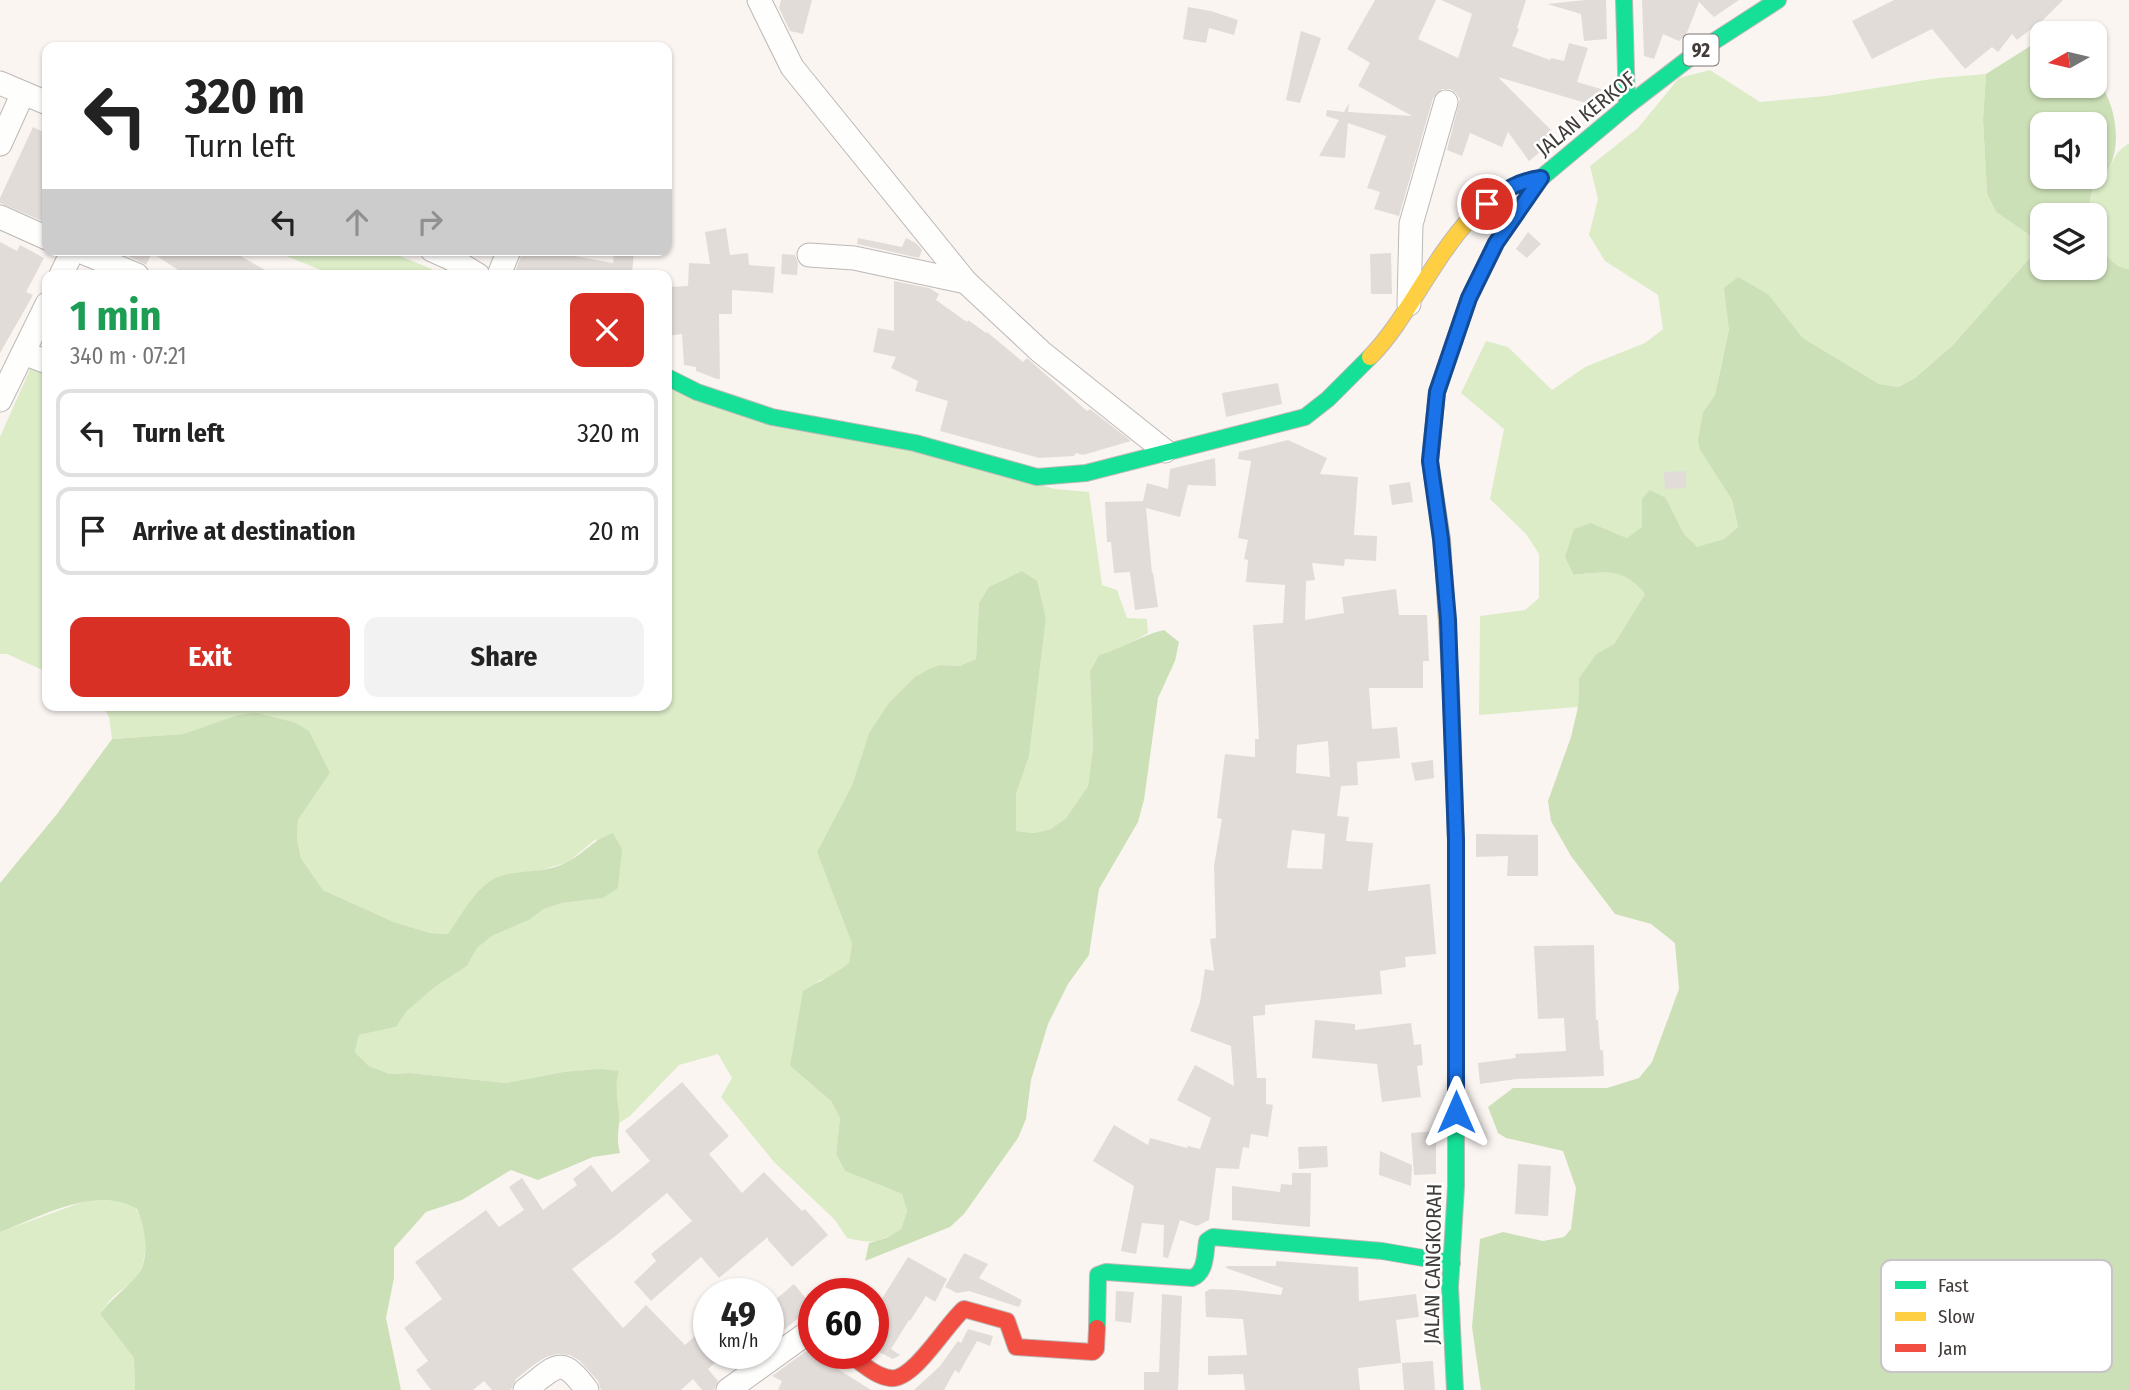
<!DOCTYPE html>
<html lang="en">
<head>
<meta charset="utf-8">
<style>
	:root { --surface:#fff; --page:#f2f2f2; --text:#222; --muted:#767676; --line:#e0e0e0; --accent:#d93025 }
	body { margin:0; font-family:"Fira Sans Condensed",sans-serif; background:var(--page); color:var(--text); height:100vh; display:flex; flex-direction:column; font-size:26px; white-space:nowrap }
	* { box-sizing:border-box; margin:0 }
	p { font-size:23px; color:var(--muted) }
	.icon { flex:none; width:38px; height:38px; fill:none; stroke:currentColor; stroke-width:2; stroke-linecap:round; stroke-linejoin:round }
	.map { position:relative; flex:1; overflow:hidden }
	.details { position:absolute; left:42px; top:270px; width:630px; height:441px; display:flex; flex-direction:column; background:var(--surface); border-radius:14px; box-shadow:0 2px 5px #0004 }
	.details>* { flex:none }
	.hud { position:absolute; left:42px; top:42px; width:630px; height:214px; border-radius:14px; box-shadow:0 2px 5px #0004; background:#fff; color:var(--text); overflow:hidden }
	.needle { width:46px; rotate:262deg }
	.controls { position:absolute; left:2030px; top:21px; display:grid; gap:14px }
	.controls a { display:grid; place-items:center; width:77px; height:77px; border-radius:14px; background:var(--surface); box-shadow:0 2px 5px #0004; font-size:35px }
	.speed { position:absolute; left:693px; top:1278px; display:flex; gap:14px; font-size:35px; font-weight:700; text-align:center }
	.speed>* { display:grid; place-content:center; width:91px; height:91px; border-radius:50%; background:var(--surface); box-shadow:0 2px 5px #0004; line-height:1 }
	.speed small { font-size:18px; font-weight:400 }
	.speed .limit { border:10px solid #d22; background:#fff; color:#111 }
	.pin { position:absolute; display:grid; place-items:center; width:60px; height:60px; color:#fff; margin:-30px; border:4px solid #fff; border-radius:50%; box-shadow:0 2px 7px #0007 }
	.me { position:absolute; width:77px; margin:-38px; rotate:0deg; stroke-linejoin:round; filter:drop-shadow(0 0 5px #0008) }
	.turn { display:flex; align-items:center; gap:24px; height:147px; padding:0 28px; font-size:32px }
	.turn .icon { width:91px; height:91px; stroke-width:2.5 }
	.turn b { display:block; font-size:49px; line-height:60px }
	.lanes { display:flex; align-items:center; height:66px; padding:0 28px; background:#0003; justify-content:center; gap:35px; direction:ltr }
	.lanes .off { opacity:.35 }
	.round { display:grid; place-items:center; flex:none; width:74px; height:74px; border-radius:14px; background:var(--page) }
	.overview { display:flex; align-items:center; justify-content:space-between; height:119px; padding:0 28px }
	h1 { font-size:42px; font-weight:700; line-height:52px; color:#1e9e55 }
	.primary-button { display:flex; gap:14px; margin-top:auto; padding:14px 28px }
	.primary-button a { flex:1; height:80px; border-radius:14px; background:var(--accent); color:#fff; font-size:28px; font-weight:700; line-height:80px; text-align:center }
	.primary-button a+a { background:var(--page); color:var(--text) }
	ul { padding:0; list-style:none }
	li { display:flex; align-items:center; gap:21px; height:88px; margin:0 14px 10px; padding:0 14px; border:4px solid var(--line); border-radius:14px }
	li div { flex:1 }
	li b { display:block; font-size:26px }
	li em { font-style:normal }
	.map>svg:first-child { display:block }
</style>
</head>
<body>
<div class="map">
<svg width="2129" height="1390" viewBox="0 0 2129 1390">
	<rect width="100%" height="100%" fill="#fbf5f2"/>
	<g fill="#dbecc7">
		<path d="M1710,70L1760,102L1826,96L1938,78L1986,74L1983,120L1987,194L1996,212L2028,234L2036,251L1952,346L1915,378L1898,387L1879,384L1803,338L1769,295L1729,328L1715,395L1703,412L1700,450L1732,500L1738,527L1724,539L1697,548L1684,534L1666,498L1642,499V528L1627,538L1591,523L1574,575C1608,572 1621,567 1645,594L1614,644L1596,654L1579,678L1578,707L1479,715L1480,616L1525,610L1539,598V554L1526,534L1490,499L1504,429L1461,393L1486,341L1508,347L1552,390L1585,367L1645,343L1663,329L1658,295L1605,261L1589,235L1598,199L1590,166L1638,128L1679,78Z"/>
		<path d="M2129,143V269C2103,266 2095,238 2095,215H2092C2087,188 2097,189 2108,169C2117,155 2114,154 2129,143Z"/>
		<polygon points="272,250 385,250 432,269 432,275 333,275"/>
		<polygon points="32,365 47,371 47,672 7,654 0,654 0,437"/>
		<path d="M667,381L1055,489L1089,492L1102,585L1117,590L1127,618L1147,619L1148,633L1117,650L1099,655L1090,671L1093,748L1088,786L1066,818L1051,829L1034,833L1016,831V794L1029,757L1046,619L979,603L976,659L959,666L941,665L869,733L852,785L817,852L852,944L849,963L836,975L818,981L790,1066L831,1101L840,1118L836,1154L845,1171L902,1194L907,1211L901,1229C878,1243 873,1244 847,1238L835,1220L774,1162L721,1097L732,1078L718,1054L679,1065L630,1116L619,1123L614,1085L618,1071L563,1072L506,1083L410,1073L390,1074L369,1066L355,1052L359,1035L396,1027L407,1011L435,987L467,966L477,948L492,936L529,920L544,909L562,903L602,898L596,839L568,862L482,888L449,934L430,933L394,922L323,890L301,858L297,839L298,820L330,773L294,722L256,714L237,715L183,734L112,739L109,717L103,705H667Z"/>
		<path d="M88,1200C100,1200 116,1198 126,1202C150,1211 149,1257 138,1275C132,1284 120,1290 113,1297C108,1302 104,1308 100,1314L134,1358L135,1390H0V1232Z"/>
	</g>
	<g fill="#cce0b7" fill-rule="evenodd">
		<path d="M2032,45H2042V86H2095V78C2115,98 2124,146 2107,171C2095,190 2087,189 2092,215H2042V268H2095V230C2098,247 2110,267 2129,269V1390H1481L1472,1327L1480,1239L1503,1232L1543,1241L1564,1237L1571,1229L1576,1188L1563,1151L1506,1138L1498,1133L1488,1107L1513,1088H1607L1639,1078L1652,1062L1679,989L1675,943L1651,924L1615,914L1571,856L1551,821L1548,801L1571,737L1578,707L1579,678L1596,654L1614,644L1645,594C1622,567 1607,572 1574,575L1565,557L1574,529L1591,523L1627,538L1642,527V499L1650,490L1666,498L1684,534L1697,547L1724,539L1738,527L1732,500L1700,450L1698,441L1703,412L1715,395L1729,329L1724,288L1738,277L1769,295L1803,338L1879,384L1898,387L1915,378L1952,346L2036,251L2028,234L1996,212L1987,194L1983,120L1986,74ZM2042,124H2095V177H2042Z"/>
		<path d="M1022,571L1037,581L1046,619L1029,757L1016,794V831L1034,833L1051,829L1066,818L1088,786L1093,748L1090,671L1099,655C1122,649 1141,635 1164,630L1179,642L1175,661L1158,698L1144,800L1138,822L1099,889L1089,955L1068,984L1048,1024L1031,1080L1026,1119L1018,1138L964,1214L950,1227L865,1261L869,1243L886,1238L901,1229L907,1211L902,1194L845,1171L836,1154L840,1118L831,1101L790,1066L803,991C819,981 835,975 849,963L852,944L817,852L852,785L869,733L889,703L915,677L931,668L941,665L959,666L976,659L979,603L989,587Z"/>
		<path d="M257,713L294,722L309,731L330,773L298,820L297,839L301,858L323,890L394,922L430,933L448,934C462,915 476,886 498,877C520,869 546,874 567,862C585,853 591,841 613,833L622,849L618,888L603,898L562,903L544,909L529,920L492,936L477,948L467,966L435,987L407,1011L396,1027L359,1035L355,1052L369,1066L390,1074L410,1073L506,1083L563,1072L600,1069L619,1071C613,1089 620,1105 619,1124C618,1135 617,1142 620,1153L593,1157L538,1180L511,1170L462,1200L426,1212L394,1248V1278L386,1318L401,1390H135L134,1358L100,1314C110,1300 123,1291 135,1278C151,1262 146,1228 137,1209C97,1184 40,1217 0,1232V883L57,814L112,739L183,734L237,715Z"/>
	</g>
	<g fill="#e2dcd9" fill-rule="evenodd">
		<polygon points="781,0 812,0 803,34 790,31 779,8"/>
		<polygon points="1375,0 1436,0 1418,39 1458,58 1472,14 1441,0 1526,0 1517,28 1519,29 1512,46 1550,60 1551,58 1564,61 1569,43 1588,48 1577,82 1608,91 1608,96 1596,106 1498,77 1552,131 1549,134 1556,139 1529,161 1508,132 1502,147 1470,133 1462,156 1447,150 1460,99 1456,93 1450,89 1442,89 1433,98 1399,216 1374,209 1380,192 1367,188 1386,136 1348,123 1345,158 1319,156 1339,120 1326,116 1327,110 1344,112 1349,103 1348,112 1412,116 1358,86 1370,63 1347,49"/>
		<polygon points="1585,0 1606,0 1607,39 1584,41 1581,14 1547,4"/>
		<polygon points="1642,0 1739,0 1714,17 1699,2 1686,35 1679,41 1663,34 1654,59 1644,56"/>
		<polygon points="1894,0 2063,0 2038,25 2037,24 2017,40 2012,34 1998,52 1992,47 1965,69 1932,29 1872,59 1852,21"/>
		<polygon points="1188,7 1211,11 1238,20 1234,35 1209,28 1206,43 1183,39"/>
		<polygon points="1301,31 1321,38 1300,103 1286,100"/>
		<polygon points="33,127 47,134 47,223 0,203 0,198"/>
		<polygon points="726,228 730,255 748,253 749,265 775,267 773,293 732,290 732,314 719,314 720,379 717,379 696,371 696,367 684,365 682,334 667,336 667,293 670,293 670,287 688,286 689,263 710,264 705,232"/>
		<polygon points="1528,232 1541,244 1527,258 1516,249"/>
		<polygon points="858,238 902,247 906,238 916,243 922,250 919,258 857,244"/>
		<polygon points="0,242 17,251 20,245 44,258 26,292 33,295 0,353"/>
		<polygon points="117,250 230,250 274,275 186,275 152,253 146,265"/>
		<polygon points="523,250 542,250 613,263 614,250 634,250 632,275 514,275"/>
		<polygon points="1391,253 1392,294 1371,294 1370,254"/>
		<polygon points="782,254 795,255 798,263 797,275 781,274"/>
		<polygon points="894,281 929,288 939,294 936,300 967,322 968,320 986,333 987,332 1023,362 1027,358 1087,411 1090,409 1131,441 1083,455 1076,453 1074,456 1039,458 940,431 948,401 915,391 918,381 891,368 896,357 873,352 878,328 894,331"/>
		<polygon points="1278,383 1282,404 1226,417 1222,393"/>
		<path d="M1288,440L1327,458L1320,474L1358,477L1354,535L1377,536L1376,561L1345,559L1344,566L1312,563L1315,580L1306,581L1305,620L1344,613L1342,597L1396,589L1399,615H1427L1429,661H1423V688H1369L1372,729L1397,727L1400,758L1357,762L1358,785L1341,786L1337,816L1349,817L1346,841L1373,843L1368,891L1430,884L1436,954L1405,957L1406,967L1380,971L1382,994L1265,1005V1015L1253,1016L1257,1078H1266V1104L1273,1105L1268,1137L1251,1134L1249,1148L1243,1147L1239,1169L1216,1168L1209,1220L1197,1226L1180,1220L1168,1258L1163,1257L1164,1225L1142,1223L1136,1254L1121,1251L1134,1186L1093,1161L1114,1125L1148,1145L1150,1138L1187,1148L1188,1146L1200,1149L1211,1118L1177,1100L1195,1065L1234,1086L1231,1046L1190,1031L1200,1002L1205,969L1214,971L1210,939L1216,938L1214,866L1222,819L1217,818L1225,754L1255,757V739H1259L1253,625L1283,623L1285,585L1246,582L1248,560L1244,559L1248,540L1238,538L1251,461L1238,459L1239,452ZM1328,741L1330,777L1296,773L1297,745ZM1292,830L1325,834L1322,869L1287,868Z"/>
		<polygon points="1215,458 1216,486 1188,485 1180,517 1146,508 1152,573 1153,572 1158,607 1135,610 1130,572 1114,573 1111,542 1107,542 1105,502 1143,501 1147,483 1168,489 1170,469"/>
		<polygon points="1686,471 1686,488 1665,489 1664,472"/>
		<polygon points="1410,482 1413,502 1392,505 1389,485"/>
		<polygon points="1433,760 1434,778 1415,781 1411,763"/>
		<polygon points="1476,834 1538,835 1538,876 1507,876 1508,856 1476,857"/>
		<polygon points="1594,945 1596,1020 1598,1020 1600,1050 1603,1050 1604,1076 1517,1079 1480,1084 1478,1063 1516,1058 1515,1054 1566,1051 1564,1018 1538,1019 1534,946"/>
		<polygon points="1315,1020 1355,1024 1355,1030 1411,1023 1414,1045 1421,1044 1423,1065 1417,1066 1421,1097 1382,1102 1377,1064 1312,1058"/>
		<polygon points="682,1082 729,1136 709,1154 742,1193 764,1172 802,1211 805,1209 828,1235 792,1267 768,1240 768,1237 719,1278 701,1257 651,1301 634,1282 656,1261 651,1254 692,1221 667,1193 618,1234 572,1269 623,1328 646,1305 685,1345 709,1323 709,1353 726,1353 708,1369 718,1381 714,1390 702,1390 693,1379 681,1390 601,1390 598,1381 580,1361 570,1355 558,1354 546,1357 535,1364 516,1379 511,1390 492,1390 484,1381 473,1390 431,1390 416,1370 428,1361 404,1328 442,1299 415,1262 486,1210 499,1227 524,1210 509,1187 522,1178 543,1210 577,1185 573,1179 591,1165 612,1192 650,1161 625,1131"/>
		<polygon points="1436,1131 1436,1174 1414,1175 1411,1133"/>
		<polygon points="1327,1146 1328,1167 1299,1169 1298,1147"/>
		<polygon points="1380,1151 1412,1165 1411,1186 1379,1175"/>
		<polygon points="1518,1164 1551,1166 1548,1216 1515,1214"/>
		<polygon points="1292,1173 1311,1173 1310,1227 1232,1220 1232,1186 1280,1192 1281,1184 1292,1185"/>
		<polygon points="964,1253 988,1264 979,1278 1022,1300 1019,1307 969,1291 957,1293 945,1287"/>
		<polygon points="908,1257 947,1279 935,1302 926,1296 910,1321 909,1320 891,1349 900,1355 893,1359 873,1349 873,1330 887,1307 880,1302"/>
		<polygon points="1276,1261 1358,1267 1359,1301 1416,1294 1419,1317 1396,1320 1401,1363 1358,1368 1360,1390 1245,1390 1243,1374 1208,1375 1208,1356 1247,1355 1243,1319 1206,1317 1205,1292 1210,1289 1236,1290 1281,1295 1283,1288 1226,1268 1227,1266 1276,1266"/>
		<polygon points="794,1284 808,1301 814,1291 814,1320 797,1324 801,1316 768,1343 768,1306"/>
		<polygon points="1116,1291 1134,1292 1131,1323 1115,1321"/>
		<polygon points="1162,1294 1182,1296 1178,1390 1144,1390 1144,1372 1159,1372"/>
		<polygon points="968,1329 993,1336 990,1346 977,1341 959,1373 955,1370 944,1390 914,1390 940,1366 958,1341 961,1343"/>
		<polygon points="814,1348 814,1353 829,1353 830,1361 836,1368 871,1390 778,1390 782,1381 772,1376 809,1349"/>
		<polygon points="1433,1361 1435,1390 1404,1390 1402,1363"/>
	</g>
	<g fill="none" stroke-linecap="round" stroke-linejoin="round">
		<defs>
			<g id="street">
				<polyline points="759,0 792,67 966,282 1041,352 1165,451"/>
				<polyline points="0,83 47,103"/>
				<polyline points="0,144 23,93"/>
				<polyline points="0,217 47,238"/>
				<polyline points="77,250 137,275"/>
				<polyline points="432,250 450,258 478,275"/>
				<polyline points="809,255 854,258 966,282"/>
				<polyline points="61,275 73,250"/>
				<polyline points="499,275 509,250"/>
				<polyline points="1409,304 1411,224 1446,102"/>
				<polyline points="24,353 47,362"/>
				<polyline points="0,400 47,304"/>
				<path d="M525,1390C556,1367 560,1353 587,1390"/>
				<polyline points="728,1390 803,1336 814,1334"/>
			</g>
			<g id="fast">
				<polyline points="1624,0 1627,106"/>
				<polyline points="1461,321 1469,298 1496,243 1541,178 1627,106 1696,53 1778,0"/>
				<polyline points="667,377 697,392 772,417 915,443 1037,477 1086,473 1305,417 1328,399 1370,357"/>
				<polyline points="1451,691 1456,840 1456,1186 1450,1287 1455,1390"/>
				<path d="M1097,1328L1098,1275L1106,1272L1192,1278C1206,1273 1205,1254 1207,1241L1213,1237L1382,1251L1452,1263"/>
			</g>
			<g id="slow">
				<path d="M1370,357C1424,303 1456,190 1541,178"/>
				<polyline points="1451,691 1442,539 1430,461 1437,392 1461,321"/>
			</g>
			<path id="jam" d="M847,1353C860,1361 874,1376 890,1378C913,1382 946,1324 964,1309L1007,1321L1016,1347L1093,1352L1096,1349L1097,1328"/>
		</defs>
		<use href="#street" stroke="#bdb8b6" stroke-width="25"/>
		<use href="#fast" stroke="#bdb8b6" stroke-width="18"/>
		<use href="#slow" stroke="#bdb8b6" stroke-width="18"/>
		<use href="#jam" stroke="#bdb8b6" stroke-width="18"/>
		<use href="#street" stroke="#fefefd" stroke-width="23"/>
		<use href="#fast" stroke="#16e098" stroke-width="16"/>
		<use href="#slow" stroke="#ffcf43" stroke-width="16"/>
		<use href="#jam" stroke="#f24e42" stroke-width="16"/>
	</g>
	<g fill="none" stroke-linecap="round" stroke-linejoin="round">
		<defs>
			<path id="route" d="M1456,1112V840L1448,620L1441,539L1430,461L1437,392L1469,298L1496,243L1541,178C1518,181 1505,190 1487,204"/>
		</defs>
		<use href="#route" stroke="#114b97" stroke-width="18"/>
		<use href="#route" stroke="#1a73e8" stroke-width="12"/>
	</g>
	<g text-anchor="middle" stroke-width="5" stroke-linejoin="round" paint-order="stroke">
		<rect fill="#fff" stroke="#7a7674" stroke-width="2" x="1683.5" y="34.5" width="35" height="31" rx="5"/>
		<g font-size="19" font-weight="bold" fill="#413b39">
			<text x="1701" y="57">92</text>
		</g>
		<g font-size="21" fill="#413b39" stroke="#fff">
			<text transform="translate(1586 114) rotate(-39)" y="7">JALAN KERKOF</text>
			<text transform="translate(1433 1264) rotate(-89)" y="7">JALAN CANGKORAH</text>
		</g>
	</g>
	<rect x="1881" y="1260" width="231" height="112" rx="10" fill="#fff" stroke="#c6c4c4" stroke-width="2"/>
	<rect x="1895" y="1281" width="31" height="8" fill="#16e098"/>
	<rect x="1895" y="1312" width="31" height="9" fill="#ffcf43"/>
	<rect x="1895" y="1344" width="31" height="8" fill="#f24e42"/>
	<g font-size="19" fill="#413b39">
		<text x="1938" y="1292">Fast</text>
		<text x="1938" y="1323">Slow</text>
		<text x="1938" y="1355">Jam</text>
	</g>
</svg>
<div class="controls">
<a><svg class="needle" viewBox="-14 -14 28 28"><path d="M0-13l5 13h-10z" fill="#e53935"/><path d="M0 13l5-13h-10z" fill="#767676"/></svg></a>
<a><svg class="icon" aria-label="sound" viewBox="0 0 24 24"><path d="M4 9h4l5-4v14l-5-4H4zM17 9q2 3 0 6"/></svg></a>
<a><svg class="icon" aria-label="layers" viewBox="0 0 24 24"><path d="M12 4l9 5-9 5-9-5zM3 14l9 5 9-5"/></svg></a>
</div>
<div class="speed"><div>49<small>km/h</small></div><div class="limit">60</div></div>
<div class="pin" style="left:1487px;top:204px;background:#d93025"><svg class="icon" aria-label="arrive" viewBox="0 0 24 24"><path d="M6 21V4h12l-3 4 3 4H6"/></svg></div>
<svg class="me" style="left:1456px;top:1112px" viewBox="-20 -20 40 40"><path d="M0-17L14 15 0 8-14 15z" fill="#1a73e8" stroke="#fff" stroke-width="4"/></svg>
<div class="hud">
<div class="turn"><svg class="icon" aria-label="left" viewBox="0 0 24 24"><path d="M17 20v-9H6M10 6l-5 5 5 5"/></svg><div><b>320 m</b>Turn left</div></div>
<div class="lanes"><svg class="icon" aria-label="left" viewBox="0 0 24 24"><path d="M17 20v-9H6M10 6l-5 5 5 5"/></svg><svg class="icon off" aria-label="ahead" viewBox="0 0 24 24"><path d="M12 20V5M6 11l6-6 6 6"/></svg><svg class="icon off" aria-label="right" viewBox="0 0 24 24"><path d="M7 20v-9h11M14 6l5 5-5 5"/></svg></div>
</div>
<section class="details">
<div class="overview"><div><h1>1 min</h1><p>340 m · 07:21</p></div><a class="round" style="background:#d93025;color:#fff"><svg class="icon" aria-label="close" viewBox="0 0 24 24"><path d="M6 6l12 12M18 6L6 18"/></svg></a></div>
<ul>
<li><svg class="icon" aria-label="left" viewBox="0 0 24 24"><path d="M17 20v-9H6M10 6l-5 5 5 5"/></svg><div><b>Turn left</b></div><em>320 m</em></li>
<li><svg class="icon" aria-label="arrive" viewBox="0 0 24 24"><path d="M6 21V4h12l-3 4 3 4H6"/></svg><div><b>Arrive at destination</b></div><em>20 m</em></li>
</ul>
<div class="primary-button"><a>Exit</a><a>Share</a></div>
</section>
</div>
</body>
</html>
